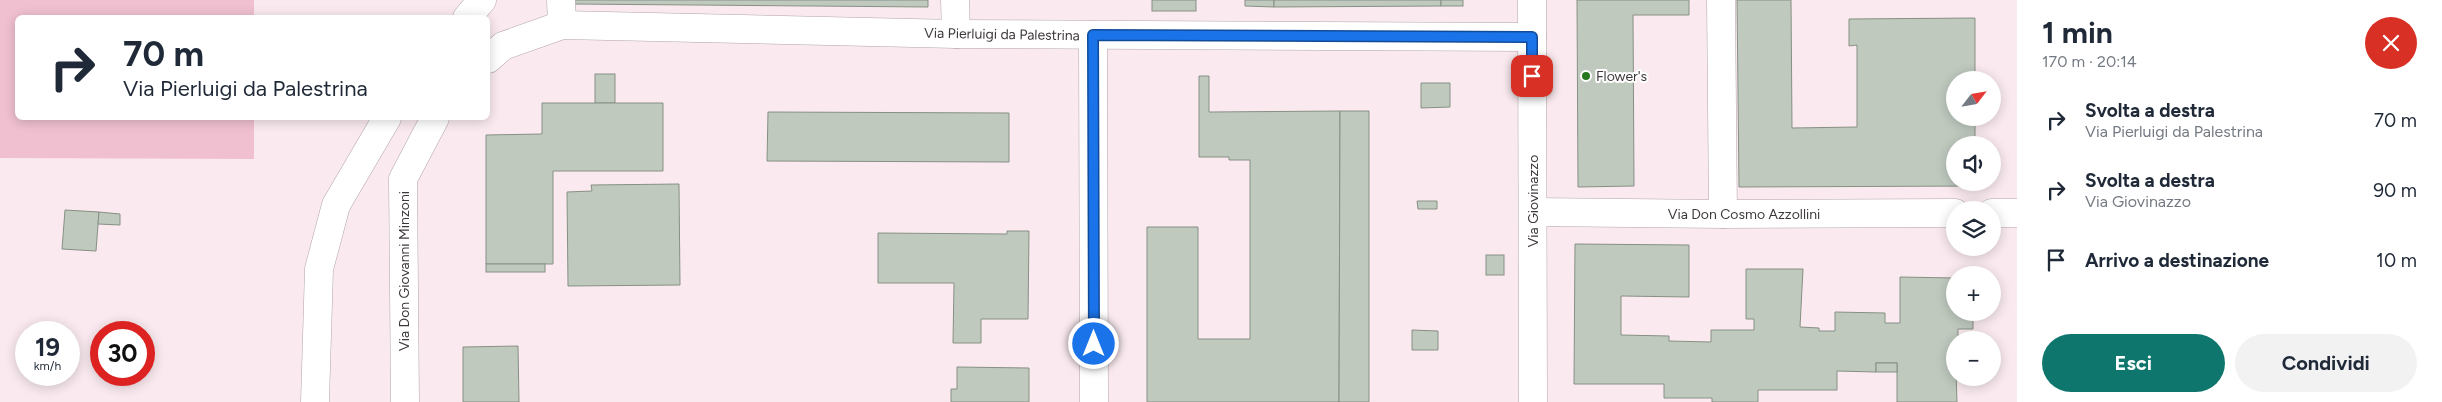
<!DOCTYPE html>
<html lang="it">
<head>
<meta charset="utf-8">
<style>
	:root { --surface:#fff; --page:#f2f2f3; --text:#1f2937; --muted:#747a83; --accent:#0f766e }
	body { margin:0; font-family:Figtree,sans-serif; background:var(--page); color:var(--text); height:100vh; display:flex; flex-direction:column; font-size:19px; white-space:nowrap }
	* { box-sizing:border-box; margin:0 }
	p { font-size:16px; color:var(--muted) }
	.icon { flex:none; width:28px; height:28px; fill:none; stroke:currentColor; stroke-width:2; stroke-linecap:round; stroke-linejoin:round }
	.map { position:relative; flex:1; overflow:hidden }
	.details { display:flex; flex-direction:column; background:var(--surface); width:425px }
	.details>* { flex:none }
	.banner { position:absolute; left:15px; top:15px; width:475px; height:105px; border-radius:8px; box-shadow:0 2px 12px #0003; background:#fff; color:var(--text); overflow:hidden }
	.needle { width:32px; rotate:59deg }
	.controls { position:absolute; left:1946px; top:71px; display:grid; gap:10px }
	.controls a { display:grid; place-items:center; width:55px; height:55px; border-radius:50%; background:var(--surface); box-shadow:0 2px 12px #0003; font-size:25px }
	.speed { position:absolute; left:15px; top:321px; display:flex; gap:10px; font-size:25px; font-weight:700; text-align:center }
	.speed>* { display:grid; place-content:center; width:65px; height:65px; border-radius:50%; background:var(--surface); box-shadow:0 2px 12px #0003; line-height:1 }
	.speed small { font-size:12px; font-weight:400 }
	.speed .limit { border:8px solid #d22; background:#fff; color:#111 }
	.pin { position:absolute; display:grid; place-items:center; width:42px; height:42px; color:#fff; margin:-21px; border-radius:10px; box-shadow:0 2px 8px #0006 }
	.me { position:absolute; width:55px; margin:-28px; rotate:0deg; stroke-linejoin:round; filter:drop-shadow(0 0 4px #0008) }
	.turn { display:flex; align-items:center; gap:18px; height:105px; padding:0 25px; font-size:22px }
	.turn .icon { width:65px; height:65px; stroke-width:2.5 }
	.turn b { display:block; font-size:35px; line-height:42px }
	.round { display:grid; place-items:center; flex:none; width:52px; height:52px; border-radius:26px; background:var(--page) }
	.summary { display:flex; align-items:center; justify-content:space-between; height:85px; padding:0 25px }
	h1 { font-size:30px; font-weight:700; line-height:38px }
	.cta { display:flex; gap:10px; margin-top:auto; padding:10px 25px }
	.cta a { flex:1; height:58px; border-radius:30px; background:var(--accent); color:#fff; font-size:20px; font-weight:700; line-height:58px; text-align:center }
	.cta a+a { background:var(--page); color:var(--text) }
	ul { padding:0; list-style:none }
	li { display:flex; align-items:center; gap:15px; height:70px; padding:0 25px }
	li div { flex:1 }
	li b { display:block; font-size:19px }
	li em { font-style:normal }
	main { display:flex; flex:1; min-height:0 }
	.map>svg:first-child { display:block }
</style>
</head>
<body>
<main>
<div class="map">
<svg width="2017" height="402" viewBox="0 0 2017 402">
	<rect width="100%" height="100%" fill="#faeaef"/>
	<polygon fill="#f0c0d0" points="0,0 254,0 254,17 18,18 18,118 254,118 254,159 0,158"/>
	<g fill="#bfc9be" stroke="#879085">
		<polygon points="573,0 928,0 928,7 573,4"/>
		<rect x="1152" y="0" width="44" height="11"/>
		<polygon points="1245,0 1274,0 1274,7 1245,6"/>
		<polygon points="1274,0 1441,0 1441,6 1274,7"/>
		<rect x="1441" y="0" width="22" height="6"/>
		<polygon points="1577,0 1689,0 1689,15 1633,15 1634,186 1578,187"/>
		<polygon points="1737,0 1791,0 1792,128 1857,127 1857,45 1849,46 1849,19 1975,18 1975,80 1955,80 1955,118 1975,118 1975,145 1955,145 1955,182 1976,182 1976,186 1739,187"/>
		<rect x="595" y="74" width="20" height="29"/>
		<polygon points="1199,76 1209,76 1209,112 1340,111 1339,402 1147,402 1147,227 1198,227 1198,339 1250,339 1250,160 1229,160 1229,157 1199,157"/>
		<polygon points="1421,83 1450,83 1450,107 1421,108"/>
		<polygon points="542,103 663,103 663,171 553,171 553,264 486,264 486,135 542,134"/>
		<polygon points="1340,111 1369,111 1369,402 1339,402"/>
		<polygon points="768,112 1009,113 1009,162 767,161"/>
		<polygon points="679,184 680,285 568,286 567,192 592,191 591,185"/>
		<polygon points="1417,201 1437,201 1437,209 1418,209"/>
		<polygon points="65,210 99,212 96,251 62,249"/>
		<polygon points="99,212 120,214 120,225 98,224"/>
		<polygon points="1007,231 1029,231 1028,319 981,319 981,343 953,343 954,283 878,283 878,233 1007,234"/>
		<polygon points="1575,244 1689,245 1689,297 1621,296 1621,335 1669,336 1669,341 1711,342 1711,330 1754,330 1754,319 1746,319 1746,269 1803,269 1800,327 1819,328 1819,331 1835,331 1835,312 1885,313 1885,323 1900,323 1900,277 1955,278 1955,312 1973,312 1973,329 1958,329 1958,340 1955,340 1957,402 1897,402 1897,363 1876,363 1876,372 1837,371 1837,390 1758,390 1758,402 1712,402 1712,398 1664,398 1664,384 1574,384"/>
		<rect x="1486" y="255" width="18" height="20"/>
		<rect x="486" y="264" width="59" height="8"/>
		<polygon points="1412,330 1438,331 1438,350 1412,350"/>
		<polygon points="518,346 519,402 463,402 463,347"/>
		<rect x="1876" y="363" width="21" height="9"/>
		<polygon points="957,367 1029,368 1029,402 951,402 951,389 957,389"/>
	</g>
	<g fill="none" stroke-linecap="round" stroke-linejoin="round">
		<defs>
			<g id="minor">
				<polyline points="561,0 562,25"/>
				<polyline points="955,0 956,34"/>
				<polyline points="1721,0 1723,214"/>
				<polyline points="467,18 482,0"/>
				<polyline points="1093,35 1094,402"/>
				<polyline points="488,59 503,46 562,25 956,34 1532,37"/>
				<polyline points="1533,212 1723,214 1955,213"/>
				<polyline points="1992,213 2017,213"/>
				<polyline points="315,402 319,269 336,205 387,118"/>
				<polyline points="405,402 403,179 435,118"/>
			</g>
			<polyline id="tertiary" points="1532,0 1533,402"/>
		</defs>
		<use href="#minor" stroke="#b3a4a9" stroke-width="29"/>
		<use href="#tertiary" stroke="#b3a4a9" stroke-width="29"/>
		<use href="#minor" stroke="#fff" stroke-width="28"/>
		<use href="#tertiary" stroke="#fff" stroke-width="28"/>
	</g>
	<g fill="none" stroke-linecap="round" stroke-linejoin="round">
		<defs>
			<polyline id="route" points="1094,344 1093,35 1532,37 1532,76"/>
		</defs>
		<use href="#route" stroke="#114b97" stroke-width="12"/>
		<use href="#route" stroke="#1a73e8" stroke-width="9"/>
	</g>
	<circle fill="#26761e" stroke="#fff" stroke-width="2" cx="1586" cy="76" r="5"/>
	<g text-anchor="middle" stroke-width="4" stroke-linejoin="round" paint-order="stroke">
		<g font-size="14" fill="#3e383a" stroke="#fff">
			<text transform="translate(1002 34) rotate(1)" y="5">Via Pierluigi da Palestrina</text>
			<text transform="translate(1533 201) rotate(-90)" y="5">Via Giovinazzo</text>
			<text x="1744" y="219">Via Don Cosmo Azzollini</text>
			<text transform="translate(404 271) rotate(-90)" y="5">Via Don Giovanni Minzoni</text>
		</g>
		<g font-size="14" fill="#3e383a" stroke="#fff" text-anchor="start">
			<text x="1596" y="81">Flower's</text>
		</g>
	</g>
</svg>
<div class="controls">
<a><svg class="needle" viewBox="-14 -14 28 28"><path d="M0-13l5 13h-10z" fill="#e53935"/><path d="M0 13l5-13h-10z" fill="#747a83"/></svg></a>
<a><svg class="icon" aria-label="sound" viewBox="0 0 24 24"><path d="M4 9h4l5-4v14l-5-4H4zM17 9q2 3 0 6"/></svg></a>
<a><svg class="icon" aria-label="layers" viewBox="0 0 24 24"><path d="M12 4l9 5-9 5-9-5zM3 14l9 5 9-5"/></svg></a>
<a>+</a>
<a>−</a>
</div>
<div class="speed"><div>19<small>km/h</small></div><div class="limit">30</div></div>
<div class="pin" style="left:1532px;top:76px;background:#d93025"><svg class="icon" aria-label="arrive" viewBox="0 0 24 24"><path d="M6 21V4h12l-3 4 3 4H6"/></svg></div>
<svg class="me" style="left:1094px;top:344px" viewBox="-20 -20 40 40"><circle r="17" fill="#1a73e8" stroke="#fff" stroke-width="3"/><path d="M0-11L8 9 0 5-8 9z" fill="#fff"/></svg>
<div class="banner">
<div class="turn"><svg class="icon" aria-label="right" viewBox="0 0 24 24"><path d="M7 20v-9h11M14 6l5 5-5 5"/></svg><div><b>70 m</b>Via Pierluigi da Palestrina</div></div>
</div>
</div>
<section class="details">
<div class="summary"><div><h1>1 min</h1><p>170 m · 20:14</p></div><a class="round" style="background:#d93025;color:#fff"><svg class="icon" aria-label="close" viewBox="0 0 24 24"><path d="M6 6l12 12M18 6L6 18"/></svg></a></div>
<ul>
<li><svg class="icon" aria-label="right" viewBox="0 0 24 24"><path d="M7 20v-9h11M14 6l5 5-5 5"/></svg><div><b>Svolta a destra</b><p>Via Pierluigi da Palestrina</p></div><em>70 m</em></li>
<li><svg class="icon" aria-label="right" viewBox="0 0 24 24"><path d="M7 20v-9h11M14 6l5 5-5 5"/></svg><div><b>Svolta a destra</b><p>Via Giovinazzo</p></div><em>90 m</em></li>
<li><svg class="icon" aria-label="arrive" viewBox="0 0 24 24"><path d="M6 21V4h12l-3 4 3 4H6"/></svg><div><b>Arrivo a destinazione</b></div><em>10 m</em></li>
</ul>
<div class="cta"><a>Esci</a><a>Condividi</a></div>
</section>
</main>
</body>
</html>
